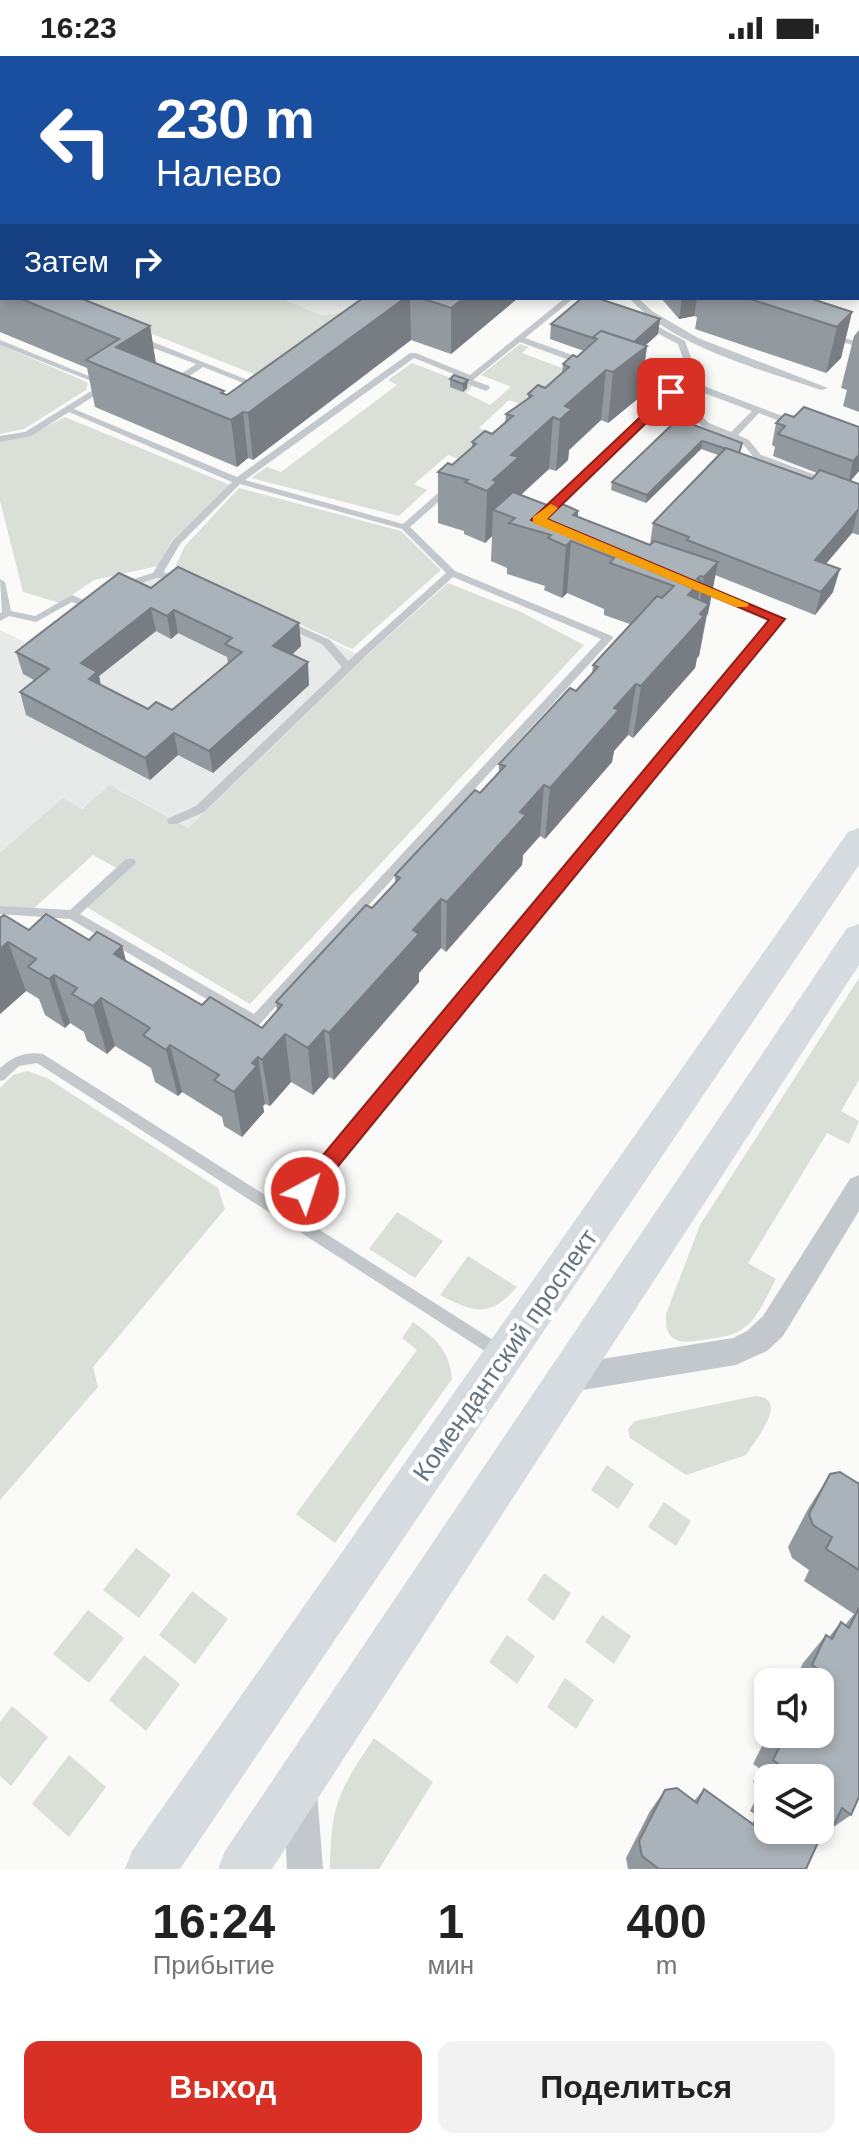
<!DOCTYPE html>
<html lang="ru">
<head>
<meta charset="utf-8">
<style>
	:root { --surface:#fff; --page:#f2f2f2; --text:#222; --muted:#767676; --accent:#d93025 }
	body { margin:0; font-family:Arial,sans-serif; background:var(--page); color:var(--text); height:100vh; display:flex; flex-direction:column; font-size:30px; white-space:nowrap }
	* { box-sizing:border-box; margin:0 }
	p { font-size:26px; color:var(--muted) }
	.icon { flex:none; width:44px; height:44px; fill:none; stroke:currentColor; stroke-width:2; stroke-linecap:round; stroke-linejoin:round }
	.map { position:relative; height:1813px; overflow:hidden }
	.drawer { display:flex; flex-direction:column; background:var(--surface); flex:1 }
	.drawer>* { flex:none }
	.guide { position:absolute; left:0px; top:0px; width:860px; height:244px; box-shadow:0 4px 12px #0003; background:#1a4fa0; color:#fff; overflow:hidden }
	.controls { position:absolute; left:754px; top:1612px; display:grid; gap:16px }
	.controls a { display:grid; place-items:center; width:80px; height:80px; border-radius:16px; background:var(--surface); box-shadow:0 4px 12px #0003; font-size:40px }
	.pin { position:absolute; display:grid; place-items:center; width:68px; height:68px; color:#fff; margin:-34px; border-radius:16px; box-shadow:0 4px 12px #0006 }
	.me { position:absolute; width:88px; margin:-44px; rotate:40deg; stroke-linejoin:round; filter:drop-shadow(0 0 6px #0008) }
	.turn { display:flex; align-items:center; gap:28px; height:168px; padding:0 24px; font-size:36px }
	.turn .icon { width:104px; height:104px; stroke-width:2.5 }
	.turn b { display:block; font-size:56px; line-height:68px }
	.then { display:flex; align-items:center; height:76px; padding:0 24px; background:#0003; gap:16px; font-size:30px }
	.eta { display:flex; justify-content:space-evenly; align-items:center; height:136px; text-align:center }
	.eta b { font-size:48px; font-weight:700; line-height:56px }
	.primary-button { display:flex; gap:16px; margin-top:auto; padding:16px 24px }
	.primary-button a { flex:1; height:92px; border-radius:16px; background:var(--accent); color:#fff; font-size:32px; font-weight:700; line-height:92px; text-align:center }
	.primary-button a+a { background:var(--page); color:var(--text) }
	.status { display:flex; justify-content:space-between; align-items:center; height:56px; padding:0 40px; background:var(--surface); direction:ltr }
	.status svg { height:22px; fill:currentColor }
	.map>svg:first-child { display:block }
</style>
</head>
<body>
<div class="status"><b>16:23</b><svg viewBox="0 0 49 12"><path d="M0 12V9h3v3zM5 12V6h3v6zM10 12V3h3v9zM15 12V0h3v12zM26 1h20v11H26zM47 4h2v5h-2z"/></svg></div>
<div class="map">
<svg width="859" height="1813" viewBox="0 0 859 1813">
	<rect width="100%" height="100%" fill="#fafaf8"/>
	<g fill="#e8e9e9">
		<polygon points="280,242 426,242 417,248 321,259"/>
		<polygon points="160,515 196,519 365,602 188,772 117,732 0,797 0,574 25,586 100,531"/>
	</g>
	<g fill="#dadfd7">
		<polygon points="61,242 280,242 321,259 356,255 269,324"/>
		<polygon points="520,288 529,291 522,297 562,312 569,305 574,307 526,350 509,344 479,372 494,378 463,405 448,399 414,428 427,434 399,460 251,422 267,411 281,416 397,329 388,324 412,307 472,330 466,337 490,349 511,331 481,319"/>
		<polygon points="0,289 80,323 88,327 86,334 24,373 0,378"/>
		<polygon points="65,361 230,429 172,484 158,510 94,524 60,547 23,536 0,445 0,385 30,379"/>
		<polygon points="239,432 401,475 441,514 352,593 196,519 172,517 185,490"/>
		<polygon points="448,527 521,556 584,589 250,948 83,849 120,814 93,799 33,853 0,850 0,797 63,742 82,753 110,729 188,772 377,590"/>
		<path d="M859,922V1024L841,1055L859,1065L849,1088L827,1077L748,1207L776,1223C767,1239 759,1260 745,1271C734,1280 721,1281 709,1283C684,1287 664,1291 666,1258L700,1169Z"/>
		<polygon points="27,1015 47,1022 218,1132 225,1153 93,1311 98,1331 0,1444 0,1032 13,1019"/>
		<polygon points="397,1156 443,1185 415,1222 369,1193"/>
		<path d="M468,1200L517,1231C489,1263 473,1256 440,1239Z"/>
		<path d="M413,1266C436,1283 449,1293 452,1323L335,1487L296,1458L417,1294L402,1282Z"/>
		<path d="M755,1340C791,1342 756,1383 746,1399L686,1419L630,1382L628,1373L635,1365Z"/>
		<polygon points="607,1409 634,1428 618,1453 591,1434"/>
		<polygon points="664,1446 691,1465 676,1490 648,1471"/>
		<polygon points="136,1492 171,1519 139,1562 103,1534"/>
		<polygon points="544,1517 571,1537 554,1565 527,1544"/>
		<polygon points="192,1535 228,1563 195,1608 159,1579"/>
		<polygon points="88,1554 124,1582 89,1627 53,1598"/>
		<polygon points="602,1559 631,1580 614,1608 585,1586"/>
		<polygon points="507,1579 535,1600 517,1628 489,1606"/>
		<polygon points="144,1599 180,1628 146,1675 109,1644"/>
		<polygon points="565,1622 594,1644 576,1673 547,1651"/>
		<polygon points="12,1650 48,1681 11,1730 0,1720 0,1666"/>
		<path d="M374,1682L433,1726L379,1813H330C331,1747 339,1735 374,1682Z"/>
		<polygon points="69,1699 106,1731 69,1781 32,1748"/>
	</g>
	<g fill="none" stroke-linecap="round" stroke-linejoin="round">
		<g fill="#c3c8cc" fill-rule="evenodd">
			<polygon points="640,0 647,0 646,2 639,2"/>
			<polygon points="740,0 747,0 746,2 739,2"/>
			<rect x="858" y="123" width="1" height="4"/>
			<polygon points="565,242 574,242 525,282 586,304 586,308 580,308 520,286 473,324 489,330 490,332 486,335 465,327 466,323 414,302 245,424 403,468 446,430 452,430 452,434 410,471 455,515 612,580 613,582 259,969 251,969 70,863 0,858 0,850 70,854 126,803 134,803 136,806 134,809 80,858 254,958 601,583 453,521 371,595 204,756 177,768 169,768 167,765 169,762 196,750 342,611 322,588 284,570 284,566 290,566 330,584 348,605 446,517 402,473 240,428 180,488 163,517 186,520 186,524 157,522 126,532 120,532 120,528 153,517 173,484 232,426 69,356 31,380 0,386 0,380 25,376 101,329 0,289 0,284 111,329 74,353 237,421 410,297 416,297 470,319"/>
			<path d="M629,242H638L652,255L698,282L828,332L821,334C758,312 675,292 629,242Z"/>
			<path d="M651,270H657L685,285L701,329L798,366L799,368L795,371L759,357L738,379L749,384L761,399L829,424V428H823L755,403L743,388L703,371L671,341L549,459H543V455L665,337L624,323V319H630L672,333L692,329L678,288L651,274ZM696,334L752,355L731,376L709,367L677,337Z"/>
			<polygon points="829,278 859,286 859,291 829,282"/>
			<polygon points="137,282 143,282 263,330 256,332 203,311 175,330 169,330 169,326 196,308 137,286"/>
			<polygon points="0,523 5,526 11,555 35,560 72,539 86,545 92,542 97,545 86,552 72,546 36,566 9,560 0,565 0,557 2,556"/>
			<path d="M697,526L783,563L295,1158L504,1291L506,1296L504,1301L499,1303L494,1301L37,1007L19,1010L4,1024L0,1025V1012C13,1000 26,995 43,998L284,1151L772,564L694,531V527Z"/>
		</g>
		<g fill="#c3c8cc" fill-rule="evenodd">
			<polygon points="859,1119 859,1155 783,1280 767,1295 736,1309 570,1336 560,1332 555,1322 560,1312 570,1308 733,1282 747,1275 763,1260 850,1123"/>
			<polygon points="300,1719 312,1724 317,1736 323,1813 287,1813 283,1736 288,1724"/>
		</g>
		<g fill="#c3c8cc" fill-rule="evenodd">
			<polygon points="2,46 2,56 0,57 0,47"/>
			<polygon points="0,78 2,78 0,89"/>
		</g>
		<g fill="#d6dbdf" fill-rule="evenodd">
			<polygon points="859,772 859,809 180,1813 125,1813 132,1795 848,776"/>
			<polygon points="859,868 859,909 272,1813 218,1813 225,1795 847,872"/>
		</g>
		<polyline stroke="#a2aab0" stroke-width="2" points="127,2 131,0"/>
	</g>
	<g fill="#929a9f" fill-rule="evenodd">
		<rect x="222" y="0" width="123" height="2"/>
		<polygon points="405,0 482,0 479,2 405,2"/>
		<polygon points="484,0 582,0 587,2 493,2"/>
		<polygon points="647,0 703,0 700,2 647,2"/>
		<rect x="858" y="57" width="1" height="60"/>
		<polygon points="0,105 2,106 2,210 0,209"/>
		<polygon points="0,210 2,211 2,242 80,242 150,270 156,307 224,335 224,338 227,339 363,242 518,242 451,298 411,284 253,404 248,402 237,411 95,351 87,312 0,276"/>
		<polygon points="661,242 809,242 852,256 841,302 826,317 695,273 697,261 694,260 679,263"/>
		<polygon points="660,263 658,278 645,290 647,290 640,341 608,367 601,364 569,394 568,404 562,410 556,415 549,413 521,439 552,451 578,455 578,461 650,489 653,467 718,399 701,393 646,447 611,434 612,426 671,369 659,365 660,357 687,354 686,362 683,365 740,397 812,423 817,417 773,400 775,391 772,389 776,367 794,361 859,371 859,415 850,425 859,428 859,479 852,477 825,508 833,536 815,559 715,519 699,600 697,602 695,612 633,682 628,679 614,695 612,706 545,783 540,780 523,799 522,809 446,896 441,892 419,917 419,926 334,1024 329,1021 313,1039 291,1026 270,1050 265,1048 263,1050 264,1056 242,1081 224,1070 222,1061 182,1036 178,1040 155,1026 151,1012 115,990 107,998 87,985 84,976 70,967 65,972 45,959 39,943 26,935 0,958 1,862 29,874 122,890 126,905 202,949 262,972 277,955 276,946 372,852 395,828 395,819 480,737 499,717 499,708 576,635 592,618 593,609 630,568 604,559 604,553 567,537 562,542 544,534 545,530 507,518 507,512 491,505 492,480 485,487 464,478 464,475 438,467 438,416 452,409 472,392 472,386 492,378 505,367 506,358 528,343 528,338 545,332 562,317 563,308 577,301 584,295 550,283 551,268"/>
		<polygon points="859,274 859,356 843,350 847,334 841,332 854,280"/>
		<polygon points="454,319 467,332 463,336 450,331 450,323"/>
		<path d="M151,532L299,567L301,590L292,599L309,629L213,717L178,699L150,724L26,659L20,636L34,624L23,618L16,596ZM156,575L171,583L178,577L227,601L228,607L172,654L148,653L100,629L99,620Z"/>
		<path d="M830,1418L858,1427L859,1425V1741L851,1759L832,1772L830,1777L818,1786L806,1813H628L626,1802L650,1755L665,1734L694,1745L704,1733L752,1768L756,1759L750,1755L761,1732L753,1726L759,1712L753,1708L768,1678H820V1626H794L803,1607L826,1579L829,1581L841,1566L845,1569L854,1558L804,1525L809,1514L792,1502L788,1491L808,1453ZM768,1722H820L768,1774Z"/>
	</g>
	<g fill="#777d82">
		<polygon points="5,0 37,0 33,2 5,2"/>
		<polygon points="328,0 345,0 345,2 329,2"/>
		<polygon points="450,0 482,0 479,2 447,2"/>
		<polygon points="672,0 703,0 700,2 671,2"/>
		<polygon points="405,242 410,242 411,284 253,404 248,357"/>
		<polygon points="464,242 518,242 451,298 451,252"/>
		<polygon points="682,242 697,242 694,260 679,263"/>
		<polygon points="852,256 841,302 826,317 837,271"/>
		<polygon points="660,263 658,278 630,303 647,290 640,341 608,367 613,316 626,293"/>
		<polygon points="150,270 157,316 116,291"/>
		<polygon points="606,314 601,364 569,394 568,404 556,415 560,364 565,350"/>
		<polygon points="468,324 467,332 463,336 463,328"/>
		<polygon points="687,354 686,362 676,371 678,363"/>
		<polygon points="243,356 248,402 237,411 231,364"/>
		<polygon points="553,361 549,413 516,443 493,454 492,480 485,487 487,435 511,399"/>
		<polygon points="702,385 701,393 646,447 647,439"/>
		<polygon points="859,399 859,415 848,428 853,405"/>
		<polygon points="858,454 852,477 810,527 815,504"/>
		<polygon points="578,455 575,487 571,485 567,537 562,542 566,490 573,459"/>
		<polygon points="718,506 708,558 706,560 699,600 697,602 695,612 633,682 641,630 688,539 700,520 699,527 701,525 693,573 696,569 704,521"/>
		<polygon points="840,513 833,536 815,559 821,536"/>
		<polygon points="151,552 156,575 99,620 103,639 94,645 81,607"/>
		<polygon points="174,554 178,577 171,583 167,560"/>
		<polygon points="299,567 301,590 276,613 273,590"/>
		<polygon points="308,606 309,629 213,717 209,695"/>
		<polygon points="636,628 628,679 614,695 612,706 545,783 550,732 614,652"/>
		<polygon points="174,677 178,699 150,724 145,702"/>
		<polygon points="544,729 540,780 523,799 522,809 446,896 447,846 520,756"/>
		<polygon points="441,843 441,892 419,917 419,926 334,1024 329,977 413,874"/>
		<polygon points="0,859 10,887 8,886 26,935 0,958"/>
		<polygon points="122,890 135,939 114,898"/>
		<polygon points="54,919 70,967 65,972 49,923"/>
		<polygon points="101,942 115,990 107,998 93,950"/>
		<polygon points="324,974 329,1021 313,1039 308,992"/>
		<polygon points="285,978 291,1026 270,1050 262,1004"/>
		<polygon points="170,989 182,1036 178,1040 166,994"/>
		<polygon points="258,1001 265,1048 263,1050 264,1056 242,1081 234,1036 252,1007"/>
	</g>
	<g fill="#aab3b9" stroke="#777d82" stroke-width="2" fill-rule="evenodd">
		<polygon points="415,0 450,0 447,1 449,2 422,2"/>
		<polygon points="541,0 582,0 587,1 537,2"/>
		<polygon points="758,0 775,0 782,2 755,2"/>
		<polygon points="0,105 2,106 1,149 0,149"/>
		<polygon points="859,139 859,170 858,170"/>
		<polygon points="2,150 2,165 0,164 0,152"/>
		<polygon points="0,210 2,211 2,235 0,234"/>
		<polygon points="19,242 80,242 150,270 116,291 224,335 221,337 227,339 363,242 405,242 248,357 243,356 231,364 86,304 119,283"/>
		<polygon points="421,242 464,242 451,252"/>
		<polygon points="582,242 597,242 660,263 634,286 601,275 593,282 551,268"/>
		<polygon points="747,242 809,242 852,256 837,271"/>
		<polygon points="601,275 647,290 613,316 606,314 565,350 572,353 566,358 560,364 553,361 511,399 519,401 493,424 497,426 487,435 465,426 468,424 438,416 448,407 452,409 476,388 472,386 485,375 492,378 513,360 506,358 532,340 528,338 538,329 545,332 569,311 563,308 573,299 577,301 597,283 593,281"/>
		<polygon points="454,319 468,324 463,328 450,323"/>
		<polygon points="670,348 687,354 678,363 660,357"/>
		<polygon points="804,351 859,371 859,399 853,405 778,378 785,370 776,367 785,358 794,361"/>
		<polygon points="678,363 742,387 739,397 702,385 647,439 612,426"/>
		<polygon points="726,392 812,423 820,414 859,428 859,454 858,454 815,504 840,513 821,536 687,484 689,481 653,467"/>
		<polygon points="513,436 552,451 556,446 567,450 578,455 573,459 650,489 654,485 718,506 704,521 700,520 697,523 701,525 688,539 709,548 700,558 704,560 641,630 636,628 614,652 619,654 550,732 544,729 520,756 526,759 447,846 441,843 413,874 419,878 329,977 324,974 308,992 285,978 262,1004 258,1001 252,1007 257,1010 234,1036 214,1024 219,1019 170,989 166,994 143,979 150,972 101,942 93,950 72,938 77,932 54,919 49,923 28,911 36,903 8,886 0,893 0,862 4,859 29,874 46,858 89,884 97,876 122,890 114,898 202,949 210,941 262,972 282,949 276,946 366,849 372,852 400,822 395,819 475,734 480,737 505,710 499,708 570,632 576,635 598,611 593,609 657,540 662,542 674,530 610,507 614,502 571,485 566,490 548,482 551,479 509,467 515,462 493,454"/>
		<path d="M178,511L299,567L273,590L308,606L209,695L174,677L145,702L20,636L49,613L16,596L119,517L151,532ZM151,552L167,560L174,554L232,582L225,588L242,596L172,654L156,646L148,653L89,623L97,616L81,607Z"/>
		<polygon points="840,1416 859,1428 859,1514 826,1493 832,1481 813,1469 809,1458 830,1418"/>
		<polygon points="859,1552 859,1741 851,1759 842,1752 830,1777 824,1773 806,1813 659,1813 642,1800 639,1785 665,1734 677,1732 697,1747 704,1733 761,1774 768,1759 768,1774 820,1774 820,1722 777,1722 782,1711 773,1704 780,1690 774,1685 778,1678 820,1678 820,1626 812,1626 818,1613 812,1609 826,1579 832,1583 841,1566 849,1572"/>
	</g>
	<polygon fill="#d93025" stroke="#8d1f18" stroke-width="2" points="671,332 677,336 675,339 547,463 785,563 312,1142 305,1144 298,1142 295,1135 298,1129 769,564 531,464"/>
	<polygon fill="#f59e0b" points="551,448 558,452 547,463 749,548 747,551 736,551 533,467 533,461"/>
	<g text-anchor="middle" stroke-width="8" stroke-linejoin="round" paint-order="stroke">
		<g font-size="26" fill="#657683" stroke="#fff">
			<text transform="translate(505 1299) rotate(-55)" y="9">Комендантский проспект</text>
		</g>
	</g>
</svg>
<div class="controls">
<a><svg class="icon" aria-label="sound" viewBox="0 0 24 24"><path d="M4 9h4l5-4v14l-5-4H4zM17 9q2 3 0 6"/></svg></a>
<a><svg class="icon" aria-label="layers" viewBox="0 0 24 24"><path d="M12 4l9 5-9 5-9-5zM3 14l9 5 9-5"/></svg></a>
</div>
<div class="pin" style="left:671px;top:336px;background:#d93025"><svg class="icon" aria-label="arrive" viewBox="0 0 24 24"><path d="M6 21V4h12l-3 4 3 4H6"/></svg></div>
<svg class="me" style="left:305px;top:1135px" viewBox="-20 -20 40 40"><circle r="17" fill="#d93025" stroke="#fff" stroke-width="3"/><path d="M0-11L8 9 0 5-8 9z" fill="#fff"/></svg>
<div class="guide">
<div class="turn"><svg class="icon" aria-label="left" viewBox="0 0 24 24"><path d="M17 20v-9H6M10 6l-5 5 5 5"/></svg><div><b>230 m</b>Налево</div></div>
<div class="then">Затем<svg class="icon" aria-label="right" viewBox="0 0 24 24"><path d="M7 20v-9h11M14 6l5 5-5 5"/></svg></div>
</div>
</div>
<section class="drawer">
<div class="eta">
<div><b>16:24</b><p>Прибытие</p></div>
<div><b>1</b><p>мин</p></div>
<div><b>400</b><p>m</p></div>
</div>
<div class="primary-button"><a>Выход</a><a>Поделиться</a></div>
</section>
</body>
</html>
